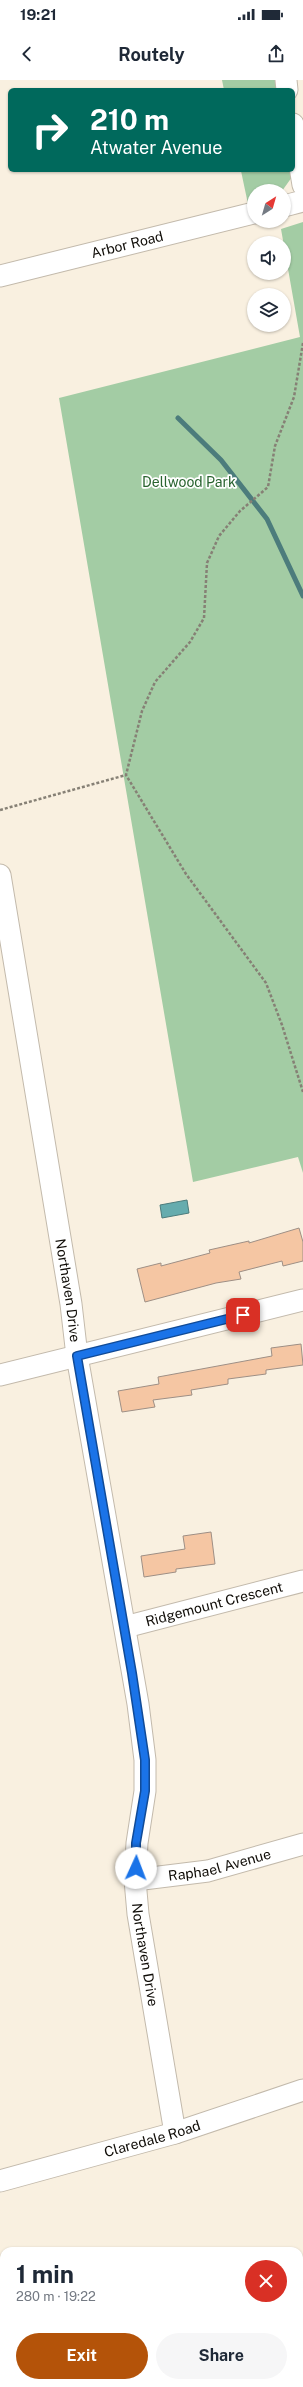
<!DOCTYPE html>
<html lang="en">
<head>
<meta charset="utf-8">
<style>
	:root { --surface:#fff; --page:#f6f6f7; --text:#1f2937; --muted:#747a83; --accent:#b45309 }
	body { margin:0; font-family:"Public Sans",sans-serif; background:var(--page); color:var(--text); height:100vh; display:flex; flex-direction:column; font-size:15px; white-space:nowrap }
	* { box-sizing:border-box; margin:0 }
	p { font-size:13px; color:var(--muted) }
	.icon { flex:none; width:22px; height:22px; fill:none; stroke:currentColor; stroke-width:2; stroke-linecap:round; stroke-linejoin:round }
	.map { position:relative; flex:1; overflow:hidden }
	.drawer { position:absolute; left:0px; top:2167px; width:303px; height:140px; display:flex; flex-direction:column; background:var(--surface); border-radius:12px 12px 0 0; box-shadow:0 1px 3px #0004 }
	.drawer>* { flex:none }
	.hud { position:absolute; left:8px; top:8px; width:287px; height:84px; border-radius:6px; box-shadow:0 1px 3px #0004; background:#00695c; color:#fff; overflow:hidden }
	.needle { width:26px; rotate:37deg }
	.fabs { position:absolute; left:247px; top:104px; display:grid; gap:8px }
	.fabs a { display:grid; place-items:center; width:44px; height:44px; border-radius:50%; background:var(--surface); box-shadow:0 1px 3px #0004; font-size:20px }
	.pin { position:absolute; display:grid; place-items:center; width:34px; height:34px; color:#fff; margin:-17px; border-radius:8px; box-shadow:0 2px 6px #0006 }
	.me { position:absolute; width:44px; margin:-22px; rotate:2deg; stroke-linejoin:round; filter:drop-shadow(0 0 3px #0008) }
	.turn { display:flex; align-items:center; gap:14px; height:84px; padding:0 16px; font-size:18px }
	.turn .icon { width:52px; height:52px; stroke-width:2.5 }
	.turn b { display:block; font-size:28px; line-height:34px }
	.round { display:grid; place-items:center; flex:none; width:42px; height:42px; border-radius:21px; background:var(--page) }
	.head { display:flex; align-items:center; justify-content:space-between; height:68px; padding:0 16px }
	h1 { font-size:24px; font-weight:700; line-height:30px }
	.action { display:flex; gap:8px; margin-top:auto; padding:8px 16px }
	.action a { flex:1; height:46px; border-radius:24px; background:var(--accent); color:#fff; font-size:16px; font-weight:700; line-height:46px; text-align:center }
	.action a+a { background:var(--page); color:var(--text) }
	.status { display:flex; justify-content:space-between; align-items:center; height:28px; padding:0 20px; background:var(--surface); direction:ltr }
	.status svg { height:11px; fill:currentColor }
	header { display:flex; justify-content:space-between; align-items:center; height:52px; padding:0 16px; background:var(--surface); font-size:18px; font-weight:700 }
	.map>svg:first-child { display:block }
</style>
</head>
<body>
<div class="status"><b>19:21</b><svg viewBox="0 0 49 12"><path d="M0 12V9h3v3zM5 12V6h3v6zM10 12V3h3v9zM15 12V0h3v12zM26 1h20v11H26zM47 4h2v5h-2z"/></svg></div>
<header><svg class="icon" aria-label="back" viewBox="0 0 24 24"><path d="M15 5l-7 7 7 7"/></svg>Routely<svg class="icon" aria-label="share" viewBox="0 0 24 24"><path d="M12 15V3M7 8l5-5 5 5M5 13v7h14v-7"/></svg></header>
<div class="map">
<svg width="303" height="2307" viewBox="0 0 303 2307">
	<rect width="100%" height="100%" fill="#f9f0e0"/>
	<g fill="#f0e3cd">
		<polygon points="303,2199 303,2277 299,2278 299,2200"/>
		<polygon points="4,2274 4,2303 204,2303 189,2307 0,2307 0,2275"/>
	</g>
	<g fill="#a3cca4">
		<polygon points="222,0 279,0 280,10 224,10"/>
		<polygon points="247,90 291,90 292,97 282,111 254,111 254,122 248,124 241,91"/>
		<polygon points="303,142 303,1093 298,1077 193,1102 59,318 300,257 281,149"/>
	</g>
	<polygon fill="#66acae" stroke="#4c7c7c" points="187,1120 189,1133 162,1138 160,1125"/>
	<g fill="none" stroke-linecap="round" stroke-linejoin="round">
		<polyline stroke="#4c7c7c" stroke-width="5" points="178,338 221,380 267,439 303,516"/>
	</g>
	<g fill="#f5c6a3" stroke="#9e8f85">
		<polygon points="299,1148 303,1162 303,1181 283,1186 282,1181 239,1192 241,1199 216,1203 145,1222 137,1189 161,1183 161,1186 210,1173 209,1170 249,1161 249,1163"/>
		<polygon points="301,1264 303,1285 266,1290 266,1294 228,1299 228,1304 191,1310 192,1315 153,1320 155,1327 122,1332 118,1311 159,1304 158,1297 272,1276 271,1268"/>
		<polygon points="211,1452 215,1484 176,1489 176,1492 144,1497 141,1476 185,1469 183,1456"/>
	</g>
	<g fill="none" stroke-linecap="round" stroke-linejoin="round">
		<defs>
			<g id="minor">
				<polyline points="286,0 287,10"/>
				<polyline points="293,44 303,105"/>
				<polyline points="284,126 303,121"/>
				<path id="s1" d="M0,196L254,133"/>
				<path id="s2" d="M0,795L71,1224L77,1276L138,1624L145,1680V1711L137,1763L135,1800L138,1834L175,2053"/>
				<polyline points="0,1295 303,1220"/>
				<path id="s3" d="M125,1547L303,1501"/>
				<path id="s4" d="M135,1800L208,1791L303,1764"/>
				<path id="s5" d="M0,2101L175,2053L303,2010"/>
			</g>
		</defs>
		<use href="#minor" stroke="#c3baac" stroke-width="23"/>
		<g stroke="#868075" stroke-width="2.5" stroke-dasharray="3 2" stroke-linecap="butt">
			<polyline points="303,263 294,317 275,366 268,407 240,431 219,456 207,483 204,538 190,562 155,602 142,631 126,695 186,794 266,903 282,945 303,1012"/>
			<polyline points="0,730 126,695"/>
		</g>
		<use href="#minor" stroke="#fff" stroke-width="21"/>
		<g stroke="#413d35" stroke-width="3" stroke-dasharray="5 5" stroke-linecap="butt">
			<polyline points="299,2227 303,2226"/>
			<polyline points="299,2237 303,2236"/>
			<polyline points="299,2247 303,2246"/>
			<polyline points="0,2302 4,2301"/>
			<polyline points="20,2307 35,2303"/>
			<polyline points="60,2307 75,2303"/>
		</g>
	</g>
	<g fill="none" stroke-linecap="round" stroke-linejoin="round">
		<defs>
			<polyline id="route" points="136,1788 136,1763 145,1711 145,1680 132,1593 77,1276 243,1235"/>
		</defs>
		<use href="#route" stroke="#114b97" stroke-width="10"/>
		<use href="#route" stroke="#1a73e8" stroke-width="7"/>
	</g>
	<g text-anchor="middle" stroke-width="3.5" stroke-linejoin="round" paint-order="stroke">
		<g font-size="14" fill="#100d08" stroke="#fff">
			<text dy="5" stroke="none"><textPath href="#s1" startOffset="131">Arbor Road</textPath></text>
			<text dy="5" stroke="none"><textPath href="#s2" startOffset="421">Northaven Drive</textPath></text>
			<text dy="5" stroke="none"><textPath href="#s3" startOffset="92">Ridgemount Crescent</textPath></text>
			<text dy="5" stroke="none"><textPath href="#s4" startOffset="86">Raphael Avenue</textPath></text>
			<text dy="5" stroke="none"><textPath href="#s2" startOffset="1093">Northaven Drive</textPath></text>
			<text dy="5" stroke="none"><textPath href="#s5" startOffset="158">Claredale Road</textPath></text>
		</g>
		<g font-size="14" fill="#2a6430" stroke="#fff">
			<text x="189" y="407">Dellwood Park</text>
		</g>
	</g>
</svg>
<div class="fabs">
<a><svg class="needle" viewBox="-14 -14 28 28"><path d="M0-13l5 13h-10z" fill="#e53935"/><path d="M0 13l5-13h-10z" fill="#747a83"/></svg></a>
<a><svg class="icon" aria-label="sound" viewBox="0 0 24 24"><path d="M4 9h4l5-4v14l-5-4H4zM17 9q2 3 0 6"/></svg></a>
<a><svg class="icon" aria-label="layers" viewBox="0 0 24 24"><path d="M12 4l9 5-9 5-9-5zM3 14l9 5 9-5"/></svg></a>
</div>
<div class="pin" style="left:243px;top:1235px;background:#d93025"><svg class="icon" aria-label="arrive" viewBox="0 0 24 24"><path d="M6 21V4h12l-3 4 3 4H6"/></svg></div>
<svg class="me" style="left:136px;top:1788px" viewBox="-20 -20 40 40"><circle r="19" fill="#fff"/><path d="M0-13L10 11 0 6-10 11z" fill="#1a73e8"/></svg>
<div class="hud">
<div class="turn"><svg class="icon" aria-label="right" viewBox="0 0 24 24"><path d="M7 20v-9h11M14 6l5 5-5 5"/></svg><div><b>210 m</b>Atwater Avenue</div></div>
</div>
<section class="drawer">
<div class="head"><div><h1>1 min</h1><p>280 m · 19:22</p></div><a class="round" style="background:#d93025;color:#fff"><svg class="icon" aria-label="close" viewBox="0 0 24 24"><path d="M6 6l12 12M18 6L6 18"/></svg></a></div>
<div class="action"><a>Exit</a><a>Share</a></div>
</section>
</div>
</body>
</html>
